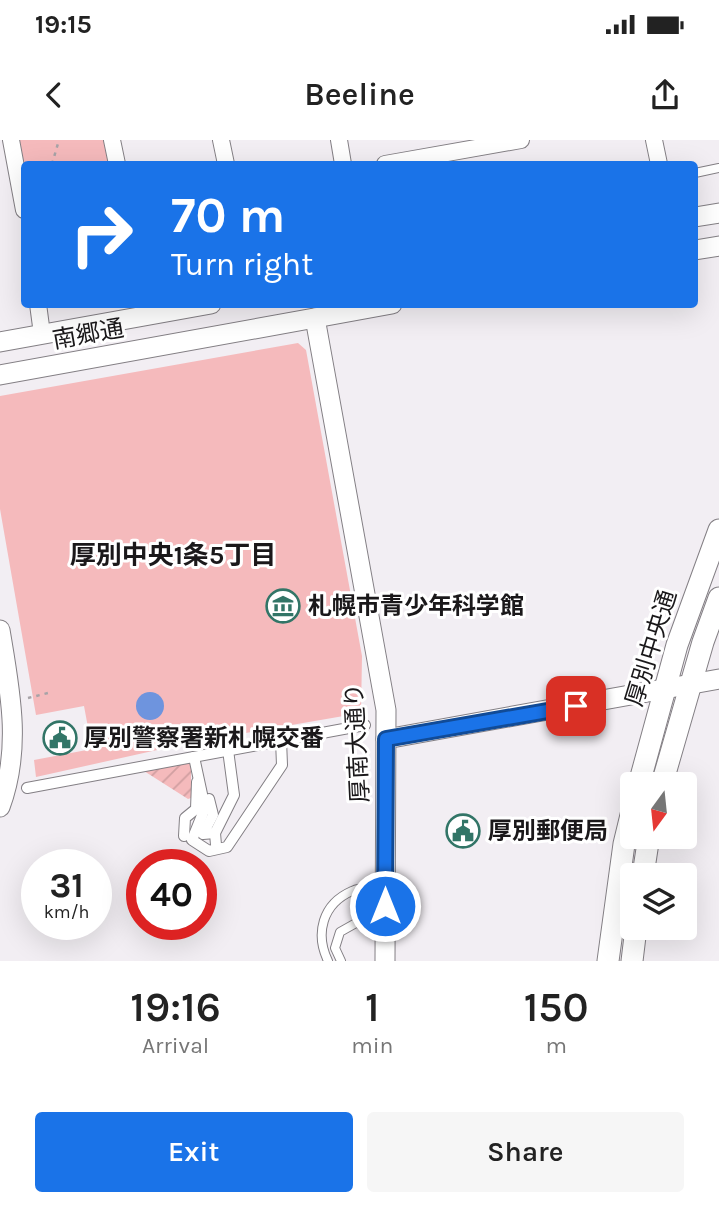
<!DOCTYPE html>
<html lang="en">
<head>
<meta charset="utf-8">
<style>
	:root { --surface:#fff; --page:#f6f6f6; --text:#222; --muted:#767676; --accent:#1a73e8 }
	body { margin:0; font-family:Karla,"Noto Sans JP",sans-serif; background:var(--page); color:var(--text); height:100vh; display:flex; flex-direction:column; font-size:26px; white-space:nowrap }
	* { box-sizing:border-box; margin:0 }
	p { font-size:23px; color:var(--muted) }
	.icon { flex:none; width:38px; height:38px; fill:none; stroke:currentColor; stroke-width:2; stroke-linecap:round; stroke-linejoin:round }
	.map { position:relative; height:821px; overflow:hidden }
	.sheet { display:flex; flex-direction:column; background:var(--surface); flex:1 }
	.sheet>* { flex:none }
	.top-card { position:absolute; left:21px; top:21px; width:677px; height:147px; border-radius:7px; box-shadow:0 7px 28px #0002; background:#1a73e8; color:#fff; overflow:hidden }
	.needle { width:46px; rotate:195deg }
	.fabs { position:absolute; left:620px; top:632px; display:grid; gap:14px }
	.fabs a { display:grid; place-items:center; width:77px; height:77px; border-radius:7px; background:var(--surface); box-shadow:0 7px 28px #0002; font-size:35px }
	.speed { position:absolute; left:21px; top:709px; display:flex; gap:14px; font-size:35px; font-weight:700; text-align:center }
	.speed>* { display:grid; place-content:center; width:91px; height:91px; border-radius:50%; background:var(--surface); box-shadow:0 7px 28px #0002; line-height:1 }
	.speed small { font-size:18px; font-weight:400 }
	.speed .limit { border:10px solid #d22; background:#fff; color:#111 }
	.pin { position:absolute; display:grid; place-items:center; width:60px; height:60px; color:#fff; margin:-30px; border-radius:14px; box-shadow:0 4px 10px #0006 }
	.me { position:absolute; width:77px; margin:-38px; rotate:0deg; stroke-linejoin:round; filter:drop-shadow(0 0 5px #0008) }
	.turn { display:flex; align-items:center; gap:24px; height:147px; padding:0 35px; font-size:32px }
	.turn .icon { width:91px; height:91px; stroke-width:2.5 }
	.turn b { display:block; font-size:49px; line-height:60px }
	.eta { display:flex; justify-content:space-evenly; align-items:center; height:119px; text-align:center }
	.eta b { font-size:42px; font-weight:600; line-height:49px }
	.button { display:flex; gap:14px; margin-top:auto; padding:14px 35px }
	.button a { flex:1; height:80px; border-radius:7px; background:var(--accent); color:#fff; font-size:28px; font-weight:600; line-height:80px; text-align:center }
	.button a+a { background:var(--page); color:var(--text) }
	.status { display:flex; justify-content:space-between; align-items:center; height:49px; padding:0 35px; background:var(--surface); direction:ltr }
	.status svg { height:19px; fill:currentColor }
	header { display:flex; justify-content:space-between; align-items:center; height:91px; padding:0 35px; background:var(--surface); font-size:32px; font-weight:600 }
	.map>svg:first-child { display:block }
</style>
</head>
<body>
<div class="status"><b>19:15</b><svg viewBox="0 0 49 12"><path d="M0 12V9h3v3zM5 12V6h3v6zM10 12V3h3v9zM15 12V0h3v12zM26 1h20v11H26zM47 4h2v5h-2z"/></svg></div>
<header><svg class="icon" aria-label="back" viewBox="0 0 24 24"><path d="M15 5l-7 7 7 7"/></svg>Beeline<svg class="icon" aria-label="share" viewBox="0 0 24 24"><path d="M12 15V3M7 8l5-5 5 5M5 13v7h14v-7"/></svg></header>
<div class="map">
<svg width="719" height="821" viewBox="0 0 719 821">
	<defs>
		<pattern id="garden-furrows" width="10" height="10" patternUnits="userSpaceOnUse" patternTransform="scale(1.75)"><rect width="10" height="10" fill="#f5babc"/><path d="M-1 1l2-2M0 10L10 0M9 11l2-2" fill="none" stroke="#d19fa1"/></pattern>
	</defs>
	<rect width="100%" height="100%" fill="#f2eef3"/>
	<g fill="#f5babc">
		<polygon points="11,0 112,0 117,24 24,24 24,70"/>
		<polygon points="298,203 306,210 362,516 361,573 193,602 36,637 34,620 92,609 84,566 36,575 0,369 0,256"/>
	</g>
	<polygon fill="url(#garden-furrows)" points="191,623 191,658 188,659 144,631"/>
	<circle fill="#6e94de" cx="150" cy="566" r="14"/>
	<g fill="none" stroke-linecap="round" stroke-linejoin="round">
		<defs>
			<g id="service">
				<polyline points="695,33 719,28"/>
				<path d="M328,821C315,794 322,764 352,751C361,746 375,748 385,747"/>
				<polyline points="341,821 335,808 340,792 356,783 383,785"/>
			</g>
			<g id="pedestrian">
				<polyline points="194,617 205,668 192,700 209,711 227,707 282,625 281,600"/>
				<polyline points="27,648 365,585"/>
				<polyline points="209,659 213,675 203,694 215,693"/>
				<polyline points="184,696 185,678 196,669 197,642"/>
				<polyline points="216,705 215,693 234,655 228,610"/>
			</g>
			<g id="minor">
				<polyline points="11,0 24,70"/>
				<polyline points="112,0 117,24"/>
				<polyline points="221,0 226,24"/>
				<polyline points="339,0 343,24"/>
				<polyline points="654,0 659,24"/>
				<polyline points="385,24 521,0"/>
				<polyline points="38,164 42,194"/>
			</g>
			<g id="tertiary">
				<polyline points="695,77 719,73"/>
				<polyline points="695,110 719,106"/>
				<polyline points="315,178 386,570 385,821"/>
				<polyline points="0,202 211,164"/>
				<polyline points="0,235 392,164"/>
				<path d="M0,490C10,550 22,608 0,667"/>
				<polyline points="386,599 719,539"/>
			</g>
			<g id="secondary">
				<polyline points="639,644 677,505 719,390"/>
				<polyline points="662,644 703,502 719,458"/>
				<polyline points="643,735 649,696"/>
				<polyline points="608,821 624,704 632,671"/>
				<polyline points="632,821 636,788"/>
			</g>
		</defs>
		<use href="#service" stroke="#837f84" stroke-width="10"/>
		<use href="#pedestrian" stroke="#837f84" stroke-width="12"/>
		<use href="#minor" stroke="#837f84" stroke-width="18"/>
		<use href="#tertiary" stroke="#837f84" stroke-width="21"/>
		<use href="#secondary" stroke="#837f84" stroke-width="23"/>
		<g stroke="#a7a3a7" stroke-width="2.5" stroke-dasharray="3.5 5" stroke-linecap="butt">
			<polyline points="52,24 59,0"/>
			<polyline points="28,558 48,553"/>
		</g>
		<use href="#service" stroke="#fff" stroke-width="8"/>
		<use href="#pedestrian" stroke="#fff" stroke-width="10"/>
		<use href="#minor" stroke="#fff" stroke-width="16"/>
		<use href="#tertiary" stroke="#fff" stroke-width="19"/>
		<use href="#secondary" stroke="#fff" stroke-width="21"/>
	</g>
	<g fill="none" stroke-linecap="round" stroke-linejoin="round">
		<defs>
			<polyline id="route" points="385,766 386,599 576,566"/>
		</defs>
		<use href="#route" stroke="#114b97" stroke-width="18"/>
		<use href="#route" stroke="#1a73e8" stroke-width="12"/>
	</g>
	<defs>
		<symbol id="museum-ring" viewBox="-11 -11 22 22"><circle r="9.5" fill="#fff" stroke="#327567" stroke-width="1.5"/><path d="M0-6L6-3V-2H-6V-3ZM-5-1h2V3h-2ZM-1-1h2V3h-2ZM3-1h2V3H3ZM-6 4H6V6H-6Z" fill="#327567"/></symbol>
		<symbol id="civic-ring" viewBox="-11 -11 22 22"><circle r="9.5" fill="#fff" stroke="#327567" stroke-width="1.5"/><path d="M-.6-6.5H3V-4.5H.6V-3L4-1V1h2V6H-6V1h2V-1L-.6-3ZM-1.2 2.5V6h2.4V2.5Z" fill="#327567"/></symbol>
	</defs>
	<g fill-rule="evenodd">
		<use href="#museum-ring" x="264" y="447" width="38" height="38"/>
		<use href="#civic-ring" x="41" y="579" width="38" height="38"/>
		<use href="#civic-ring" x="444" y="672" width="38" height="38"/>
	</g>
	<g text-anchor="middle" stroke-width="6" stroke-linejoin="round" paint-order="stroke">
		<g font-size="24" fill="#1a181a" stroke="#fff">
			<text transform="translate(88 194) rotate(-10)" y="8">南郷通</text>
			<text transform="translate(651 508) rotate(-73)" y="8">厚別中央通</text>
			<text transform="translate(357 603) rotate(-93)" y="8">厚南大通り</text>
		</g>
		<g font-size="24" font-weight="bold" fill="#1a181a" stroke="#fff" text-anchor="start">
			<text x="308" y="474">札幌市青少年科学館</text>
			<text x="84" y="606">厚別警察署新札幌交番</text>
			<text x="488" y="699">厚別郵便局</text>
		</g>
		<g font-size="26" font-weight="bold" fill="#1a181a" stroke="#fff">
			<text x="173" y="424">厚別中央1条5丁目</text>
		</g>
	</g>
</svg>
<div class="fabs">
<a><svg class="needle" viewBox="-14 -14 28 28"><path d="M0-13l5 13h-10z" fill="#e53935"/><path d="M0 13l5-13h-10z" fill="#767676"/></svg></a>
<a><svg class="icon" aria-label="layers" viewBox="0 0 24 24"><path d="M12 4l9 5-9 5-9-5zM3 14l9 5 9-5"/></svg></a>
</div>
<div class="speed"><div>31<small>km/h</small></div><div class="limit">40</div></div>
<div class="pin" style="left:576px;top:566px;background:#d93025"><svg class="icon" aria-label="arrive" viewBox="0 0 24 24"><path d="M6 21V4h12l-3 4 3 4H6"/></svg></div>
<svg class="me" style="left:385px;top:766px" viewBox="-20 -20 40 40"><circle r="17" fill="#1a73e8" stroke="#fff" stroke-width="3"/><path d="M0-11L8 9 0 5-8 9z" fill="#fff"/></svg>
<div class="top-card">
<div class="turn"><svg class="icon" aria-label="right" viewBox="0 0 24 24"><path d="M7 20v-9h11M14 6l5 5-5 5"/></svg><div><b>70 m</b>Turn right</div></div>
</div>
</div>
<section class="sheet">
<div class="eta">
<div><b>19:16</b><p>Arrival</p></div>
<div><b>1</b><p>min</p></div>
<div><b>150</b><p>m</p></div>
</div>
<div class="button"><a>Exit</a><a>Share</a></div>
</section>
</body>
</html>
